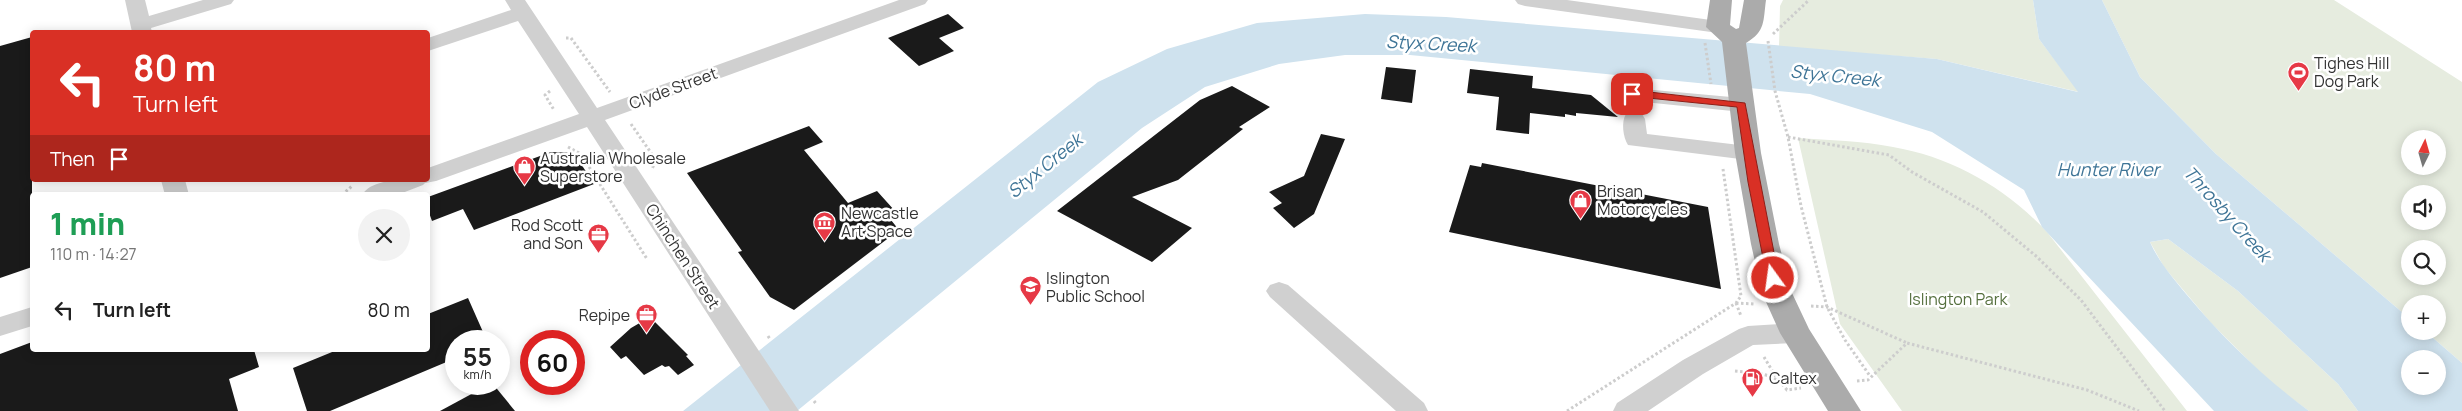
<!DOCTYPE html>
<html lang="en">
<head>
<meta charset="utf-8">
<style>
	:root { --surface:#fff; --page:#f2f2f2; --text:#222; --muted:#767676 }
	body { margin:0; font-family:Manrope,sans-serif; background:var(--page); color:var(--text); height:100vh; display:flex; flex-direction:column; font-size:19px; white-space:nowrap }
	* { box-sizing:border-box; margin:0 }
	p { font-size:16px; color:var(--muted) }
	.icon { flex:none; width:28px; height:28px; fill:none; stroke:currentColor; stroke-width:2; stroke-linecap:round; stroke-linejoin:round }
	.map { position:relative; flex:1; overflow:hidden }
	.sheet { position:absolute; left:30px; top:192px; width:400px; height:160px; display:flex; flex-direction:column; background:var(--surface); border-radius:5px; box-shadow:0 2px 12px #0003 }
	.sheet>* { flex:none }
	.top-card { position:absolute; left:30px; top:30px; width:400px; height:152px; border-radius:5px; box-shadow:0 2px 12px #0003; background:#d93025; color:#fff; overflow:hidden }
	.needle { width:32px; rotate:5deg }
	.tools { position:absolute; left:2401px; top:130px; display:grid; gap:10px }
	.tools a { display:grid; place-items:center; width:45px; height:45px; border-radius:50%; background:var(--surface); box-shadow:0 2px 12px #0003; font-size:25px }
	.speed { position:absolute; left:445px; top:330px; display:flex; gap:10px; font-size:25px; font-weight:700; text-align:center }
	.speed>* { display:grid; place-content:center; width:65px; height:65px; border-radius:50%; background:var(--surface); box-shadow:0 2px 12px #0003; line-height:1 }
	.speed small { font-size:12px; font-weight:400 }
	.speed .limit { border:8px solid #d22; background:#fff; color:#111 }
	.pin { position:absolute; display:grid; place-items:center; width:42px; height:42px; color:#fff; margin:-21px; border-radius:10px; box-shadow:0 2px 8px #0006 }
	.me { position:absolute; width:55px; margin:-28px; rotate:346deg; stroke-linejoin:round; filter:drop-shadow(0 0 4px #0008) }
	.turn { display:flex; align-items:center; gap:18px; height:105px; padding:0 20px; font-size:22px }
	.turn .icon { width:65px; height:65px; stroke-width:2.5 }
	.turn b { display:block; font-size:35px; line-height:42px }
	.then { display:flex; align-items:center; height:48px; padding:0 20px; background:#0003; gap:10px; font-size:19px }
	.round { display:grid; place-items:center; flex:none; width:52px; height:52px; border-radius:26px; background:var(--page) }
	.overview { display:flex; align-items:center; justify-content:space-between; height:85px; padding:0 20px }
	h1 { font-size:30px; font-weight:800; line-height:38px; color:#1e9e55 }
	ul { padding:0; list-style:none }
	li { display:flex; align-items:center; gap:15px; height:65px; padding:0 20px }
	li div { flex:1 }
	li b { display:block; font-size:19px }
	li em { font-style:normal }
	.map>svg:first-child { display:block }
</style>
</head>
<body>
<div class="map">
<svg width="2462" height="411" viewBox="0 0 2462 411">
	<rect width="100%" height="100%" fill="#fff"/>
	<g fill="#e6ecdf" fill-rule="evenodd">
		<polygon points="1783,0 2033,0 2039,39 2079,92 1937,59 1779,47 1780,6"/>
		<path d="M2102,0H2334L2462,82V363L2425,331H2438V304H2410V319L2216,154L2140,77ZM2410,139H2438V166H2410ZM2410,194H2438V221H2410ZM2410,249H2438V276H2410Z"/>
		<path d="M1798,138C1829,140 1862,141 1893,147C1952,157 2006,188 2047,232L2187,411H1902L1840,324Z"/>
		<polygon points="2168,239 2238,291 2338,384 2358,411 2309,411 2274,386 2211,323 2164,267 2150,242"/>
	</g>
	<path fill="#cfe2ee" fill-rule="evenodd" d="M2033,0H2102L2140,77L2216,154L2410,319V331H2425L2462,363V411H2358L2338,384L2238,291L2168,239L2150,242C2159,262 2173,278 2187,295C2223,338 2263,377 2309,411H2214L2042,227L2024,190L1932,132L1810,94L1410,55H1345L1279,64L1205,87L1142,128L797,411H683L1098,82L1167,49L1257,23L1365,14L1446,17L1937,59L2078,92L2039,39ZM2410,359H2438V386H2410Z"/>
	<g fill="#1a1a1a">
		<polygon points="948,14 964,28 939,38 954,51 919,66 888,38"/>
		<polygon points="32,37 32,267 0,278 0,46"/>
		<polygon points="1386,67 1416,70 1412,103 1381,99"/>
		<polygon points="1470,69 1533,76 1532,88 1591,95 1618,117 1576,113 1576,116 1565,114 1565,117 1530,113 1529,134 1496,130 1499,97 1467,93"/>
		<polygon points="1232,86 1270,107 1239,127 1243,129 1178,180 1132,197 1192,228 1152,262 1057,211 1200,100"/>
		<polygon points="809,126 823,142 804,150 848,203 877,191 895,211 887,215 899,230 794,310 770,297 738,252 742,251 687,173"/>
		<polygon points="1321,134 1345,139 1314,214 1294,228 1273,208 1282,203 1269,192 1304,176"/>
		<polygon points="551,152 574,153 594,184 474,230 463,209 432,221 428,210 428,197"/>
		<polygon points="1482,163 1708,207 1721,289 1449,232 1470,165 1481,167"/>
		<polygon points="468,298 487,341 456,341 456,358 330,411 307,411 293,368 337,350 428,350 428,314"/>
		<polygon points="650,317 688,355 686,356 694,365 678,375 669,366 665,367 662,365 644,375 626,356 621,359 610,347 631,328"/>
		<polygon points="32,342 32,350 254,350 259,367 229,379 238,411 0,411 0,354"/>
		<polygon points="490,384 493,384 515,411 440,411"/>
	</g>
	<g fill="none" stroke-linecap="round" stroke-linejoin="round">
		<g stroke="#cdcdcd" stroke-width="3" stroke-dasharray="2.5 2.5" stroke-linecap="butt">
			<polyline points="1773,34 1809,0"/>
			<polyline points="566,38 571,38 610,92"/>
			<polyline points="1768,41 1775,91 1788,137 1801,206 1827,307 1845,340 1870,376"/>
			<polyline points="1705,43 1711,84"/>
			<polyline points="550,91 545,95 554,110"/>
			<polyline points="631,124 656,160 652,169"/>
			<polyline points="1788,137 1889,155 1912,172 1983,212 2036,256 2081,300 2165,411"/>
			<polyline points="568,147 581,154 647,259"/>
			<polyline points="342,195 352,186"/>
			<polyline points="1736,303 1755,304"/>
			<polyline points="1736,303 1741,316"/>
			<polyline points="1811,306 1827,307 1907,343"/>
			<polyline points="768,336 770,339"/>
			<polyline points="1764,357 1776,377"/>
			<path d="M1735,371C1755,373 1774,372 1787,390L1801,388"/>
			<polyline points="1857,381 1868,380 1907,343 2087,390 2139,411"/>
			<polyline points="814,401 817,405"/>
			<polyline points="1567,411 1736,303 1741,296 1723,169"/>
		</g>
		<g fill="#d0d0d0" fill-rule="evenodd">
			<polygon points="125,0 145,0 149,16 203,0 234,0 231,4 151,28 152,32 132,32"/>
			<path d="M505,0H525L597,108L899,0H928L925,4L605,120L799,411H770L587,127L436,181L425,183L423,185L397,195H362C373,177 409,180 428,180V168L579,114L518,21L428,51V38L511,10Z"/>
			<polygon points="1515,0 1567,0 1718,21 1725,23 1728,27 1725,31 1718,33 1525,6 1518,4"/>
			<polygon points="1632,88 1742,98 1750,100 1753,105 1750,110 1742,112 1644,102 1641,107 1633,108 1625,107 1621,94 1624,89"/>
			<path d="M1634,112L1642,114L1645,119L1647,134L1748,146L1756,148L1759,153L1756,158L1748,160L1628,145C1623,137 1621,122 1626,114Z"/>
			<polygon points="161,180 185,180 189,195 165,195"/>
			<polygon points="1279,282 1288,285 1424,403 1428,411 1396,411 1270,297 1266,291 1270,285"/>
			<polygon points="32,307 32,326 0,336 0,317"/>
			<polygon points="1795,323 1804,326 1808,333 1804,340 1795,343 1753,345 1703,374 1648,411 1613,411 1617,403 1683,360 1739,329 1748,326"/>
		</g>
		<path fill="#ababab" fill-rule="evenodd" d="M1710,0H1732L1730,25L1736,29L1739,28L1744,0H1766C1763,21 1766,31 1746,43L1761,153L1779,244L1792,293L1809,329L1861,411H1828L1780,333L1762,293L1751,244L1735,153L1722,42L1706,27Z"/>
	</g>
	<polygon fill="#d93025" stroke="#8d1f18" points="1632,90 1745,103 1779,278 1777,281 1773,282 1767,278 1748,182 1737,107 1628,96 1628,91"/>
	<defs>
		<symbol id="stadium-pin" viewBox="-11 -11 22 30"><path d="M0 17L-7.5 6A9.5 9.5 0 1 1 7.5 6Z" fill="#e63946" stroke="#fff"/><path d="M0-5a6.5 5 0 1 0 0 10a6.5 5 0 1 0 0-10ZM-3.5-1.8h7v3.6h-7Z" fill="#fff"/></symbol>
		<symbol id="shop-pin" viewBox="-11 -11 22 30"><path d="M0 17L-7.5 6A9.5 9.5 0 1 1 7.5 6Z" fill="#e63946" stroke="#fff"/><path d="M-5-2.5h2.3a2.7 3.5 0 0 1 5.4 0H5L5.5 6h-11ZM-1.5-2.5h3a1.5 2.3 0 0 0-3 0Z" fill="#fff"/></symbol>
		<symbol id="museum-pin" viewBox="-11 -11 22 30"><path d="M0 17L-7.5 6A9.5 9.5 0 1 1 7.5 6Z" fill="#e63946" stroke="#fff"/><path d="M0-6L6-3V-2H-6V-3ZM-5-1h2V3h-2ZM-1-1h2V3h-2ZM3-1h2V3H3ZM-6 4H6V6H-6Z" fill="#fff"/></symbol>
		<symbol id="office-pin" viewBox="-11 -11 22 30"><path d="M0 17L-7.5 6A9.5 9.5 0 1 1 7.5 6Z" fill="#e63946" stroke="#fff"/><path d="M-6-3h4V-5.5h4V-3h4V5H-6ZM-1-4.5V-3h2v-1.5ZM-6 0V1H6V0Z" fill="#fff"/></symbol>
		<symbol id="school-pin" viewBox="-11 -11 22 30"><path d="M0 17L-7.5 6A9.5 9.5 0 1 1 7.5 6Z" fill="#e63946" stroke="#fff"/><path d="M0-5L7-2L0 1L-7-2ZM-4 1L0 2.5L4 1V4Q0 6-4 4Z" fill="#fff"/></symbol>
		<symbol id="fuel-pin" viewBox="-11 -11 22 30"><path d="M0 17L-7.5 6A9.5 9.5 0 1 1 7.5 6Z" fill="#e63946" stroke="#fff"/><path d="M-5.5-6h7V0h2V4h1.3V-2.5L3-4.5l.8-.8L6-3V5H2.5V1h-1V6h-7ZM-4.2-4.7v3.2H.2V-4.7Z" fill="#fff"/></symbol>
	</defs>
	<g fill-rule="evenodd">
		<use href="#stadium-pin" x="2286" y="60" width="25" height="34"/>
		<use href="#shop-pin" x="512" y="154" width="25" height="34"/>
		<use href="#shop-pin" x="1568" y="188" width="25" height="34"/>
		<use href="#museum-pin" x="812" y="210" width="25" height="34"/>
		<use href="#office-pin" x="586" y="222" width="25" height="34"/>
		<use href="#school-pin" x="1018" y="274" width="25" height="34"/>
		<use href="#office-pin" x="634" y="302" width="25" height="34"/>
		<use href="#fuel-pin" x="1740" y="366" width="25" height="34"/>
	</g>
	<g text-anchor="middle" stroke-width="5" stroke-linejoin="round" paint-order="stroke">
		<g font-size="16" fill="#333" stroke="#fff" text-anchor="start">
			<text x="2314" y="69">Tighes Hill<tspan x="2314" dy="18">Dog Park</tspan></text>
			<text x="540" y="164">Australia Wholesale<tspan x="540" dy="18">Superstore</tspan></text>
			<text x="1597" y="197">Brisan<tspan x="1597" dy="18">Motorcycles</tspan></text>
			<text x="841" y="219">Newcastle<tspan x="841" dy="18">Art Space</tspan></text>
			<text x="583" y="231" text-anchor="end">Rod Scott<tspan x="583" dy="18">and Son</tspan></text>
			<text x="1046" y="284">Islington<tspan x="1046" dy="18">Public School</tspan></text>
			<text x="630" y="321" text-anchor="end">Repipe</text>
			<text x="1769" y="384">Caltex</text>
		</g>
		<g font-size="16" fill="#333" stroke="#fff">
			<text transform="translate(673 88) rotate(-20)" y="6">Clyde Street</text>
			<text transform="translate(683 256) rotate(57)" y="6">Chinchen Street</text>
		</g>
		<g font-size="16" fill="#56703f" stroke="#fff">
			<text x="1958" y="305">Islington Park</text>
		</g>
		<g font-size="18" font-style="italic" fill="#3f7597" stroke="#fff">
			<text transform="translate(1431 44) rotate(3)" y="6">Styx Creek</text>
			<text transform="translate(1835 76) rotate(6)" y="6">Styx Creek</text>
			<text transform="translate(1045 166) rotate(-39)" y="6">Styx Creek</text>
			<text x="2108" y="176">Hunter River</text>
			<text transform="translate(2227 214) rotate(48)" y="6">Throsby Creek</text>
		</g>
	</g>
</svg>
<div class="tools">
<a><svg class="needle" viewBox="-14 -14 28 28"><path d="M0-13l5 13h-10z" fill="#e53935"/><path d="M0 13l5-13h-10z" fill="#767676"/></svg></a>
<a><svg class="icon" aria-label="sound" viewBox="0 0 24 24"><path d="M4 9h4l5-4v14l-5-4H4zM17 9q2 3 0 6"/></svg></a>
<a><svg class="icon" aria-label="search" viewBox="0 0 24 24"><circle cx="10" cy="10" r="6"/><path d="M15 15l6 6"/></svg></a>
<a>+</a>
<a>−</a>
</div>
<div class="speed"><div>55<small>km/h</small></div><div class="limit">60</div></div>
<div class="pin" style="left:1632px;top:94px;background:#d93025"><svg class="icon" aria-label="arrive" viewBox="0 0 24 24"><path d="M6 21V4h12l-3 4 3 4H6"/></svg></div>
<svg class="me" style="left:1773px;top:278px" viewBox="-20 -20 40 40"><circle r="17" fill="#d93025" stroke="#fff" stroke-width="3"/><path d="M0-11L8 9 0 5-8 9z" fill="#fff"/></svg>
<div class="top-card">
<div class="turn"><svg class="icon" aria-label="left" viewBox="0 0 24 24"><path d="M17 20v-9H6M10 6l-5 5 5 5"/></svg><div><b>80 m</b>Turn left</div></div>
<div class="then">Then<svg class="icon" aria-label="arrive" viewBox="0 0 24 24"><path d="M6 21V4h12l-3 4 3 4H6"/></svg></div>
</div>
<section class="sheet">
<div class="overview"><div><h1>1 min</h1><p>110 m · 14:27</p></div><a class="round"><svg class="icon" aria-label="close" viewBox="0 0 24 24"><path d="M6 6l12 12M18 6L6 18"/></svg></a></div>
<ul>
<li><svg class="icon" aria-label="left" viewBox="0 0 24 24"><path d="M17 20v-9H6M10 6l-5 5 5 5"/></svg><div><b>Turn left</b></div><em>80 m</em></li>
</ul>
</section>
</div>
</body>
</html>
